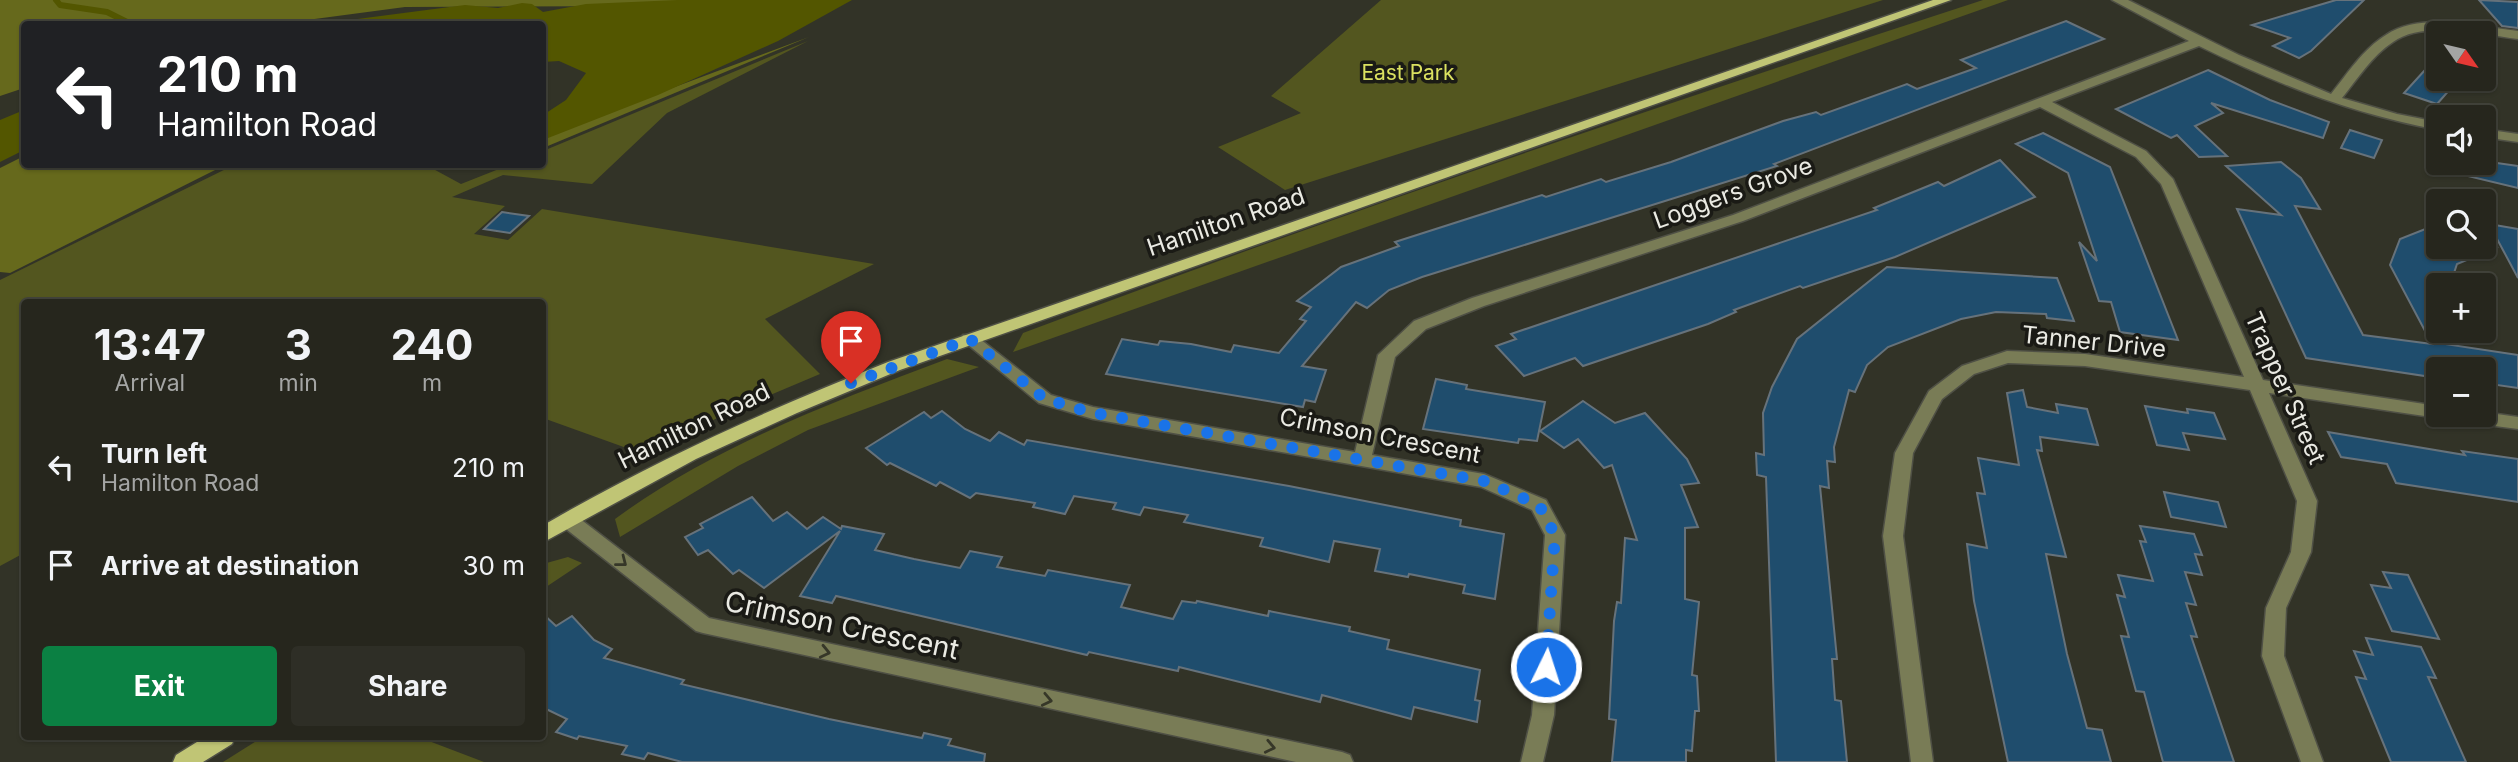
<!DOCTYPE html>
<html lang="en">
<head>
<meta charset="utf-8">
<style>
	:root { --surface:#26261d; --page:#2e2e26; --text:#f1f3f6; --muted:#a4a5a4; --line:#42433b; --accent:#0b8043 }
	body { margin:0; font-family:Inter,sans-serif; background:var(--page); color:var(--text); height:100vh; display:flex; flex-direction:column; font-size:26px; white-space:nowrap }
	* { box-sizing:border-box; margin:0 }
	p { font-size:23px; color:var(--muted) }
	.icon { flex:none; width:38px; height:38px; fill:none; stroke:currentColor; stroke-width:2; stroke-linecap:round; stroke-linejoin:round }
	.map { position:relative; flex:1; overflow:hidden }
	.side { position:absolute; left:21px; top:299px; width:525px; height:441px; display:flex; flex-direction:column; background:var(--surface); border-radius:7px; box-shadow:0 2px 5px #0004,0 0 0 2px var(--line) }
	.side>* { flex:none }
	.banner { position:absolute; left:21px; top:21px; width:525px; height:147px; border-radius:7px; box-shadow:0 2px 5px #0004,0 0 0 2px var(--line); background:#202124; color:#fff; overflow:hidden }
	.needle { width:46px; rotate:124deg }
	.fabs { position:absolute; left:2426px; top:21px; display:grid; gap:14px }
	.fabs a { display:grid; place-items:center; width:70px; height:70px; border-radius:7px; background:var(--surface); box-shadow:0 2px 5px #0004,0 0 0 2px var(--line); font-size:35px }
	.pin { position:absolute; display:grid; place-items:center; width:60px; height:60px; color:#fff; margin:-72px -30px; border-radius:50% 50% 50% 0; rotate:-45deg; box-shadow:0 0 7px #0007 }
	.pin .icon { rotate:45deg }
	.me { position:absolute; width:77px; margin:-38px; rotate:4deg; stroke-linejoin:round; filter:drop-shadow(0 0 5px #0008) }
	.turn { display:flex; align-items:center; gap:24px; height:147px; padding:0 21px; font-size:32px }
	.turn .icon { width:91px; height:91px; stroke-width:2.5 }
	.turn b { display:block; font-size:49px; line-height:60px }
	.eta { display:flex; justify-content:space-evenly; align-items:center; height:119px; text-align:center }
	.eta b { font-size:42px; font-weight:700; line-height:49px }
	.primary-button { display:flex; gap:14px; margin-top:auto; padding:14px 21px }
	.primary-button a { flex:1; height:80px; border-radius:7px; background:var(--accent); color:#fff; font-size:28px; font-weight:700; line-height:80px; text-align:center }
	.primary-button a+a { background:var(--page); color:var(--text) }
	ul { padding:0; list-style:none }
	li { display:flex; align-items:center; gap:21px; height:98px; padding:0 21px }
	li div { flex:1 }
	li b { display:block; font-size:26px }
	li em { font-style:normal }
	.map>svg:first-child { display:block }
</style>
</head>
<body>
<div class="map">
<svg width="2518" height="762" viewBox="0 0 2518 762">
	<rect width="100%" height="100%" fill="#323327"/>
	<g fill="#53561f">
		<polygon points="1381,0 1883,0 1285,190 1218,147 1301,113 1271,96"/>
		<path d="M1983,0H2008L1013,352L1023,333C1340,214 1661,105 1983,0Z"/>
		<polygon points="808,41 667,113 592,184 503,175 452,197 505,206 474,234 508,240 542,209 874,264 765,319 820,374 725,414 646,455 543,418 542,303 24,303 24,553 0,566 0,280 234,165 426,165 461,184 509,165 542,164 543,151"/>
		<path d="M947,359L979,367L808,430L738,466L620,537L615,519C714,446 833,402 947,359Z"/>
		<polygon points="568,557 582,563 543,589 543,564"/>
		<polygon points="271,737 421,738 484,762 223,762 261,738"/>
	</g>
	<g fill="#66691c">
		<polygon points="0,0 683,0 666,6 405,7 277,24 24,24 24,88 0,96"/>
		<polygon points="809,37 543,148 543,136"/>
		<polygon points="24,156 24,164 225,165 10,273 0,272 0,168"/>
	</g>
	<g fill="#535600">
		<polygon points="678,0 852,0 778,41 658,95 543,140 543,115 566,100 586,73 559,61 543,62 542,24 319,24 465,5 498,8 522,3 532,4 543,12 586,4"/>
		<polygon points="24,110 24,150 0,162 0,120"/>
	</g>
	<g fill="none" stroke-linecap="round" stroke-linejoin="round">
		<polyline stroke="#535600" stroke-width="6" points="56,0 60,5 107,12 131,24"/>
	</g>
	<g fill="#1f4d6d" stroke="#66727b" stroke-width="2">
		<polygon points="2336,0 2364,0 2311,51 2299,58 2273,46 2290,38 2252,25"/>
		<polygon points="2479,0 2518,2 2518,28 2502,26"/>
		<polygon points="2066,21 2104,39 1774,164 1777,166 1422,277 1389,290 1367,308 1356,302 1302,366 1326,370 1315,402 1305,400 1303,407 1106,374 1122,339 1158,345 1160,341 1191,344 1231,352 1234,345 1279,353 1306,321 1300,319 1311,307 1297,301 1341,267 1399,246 1395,242 1542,195 1546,197 1601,179 1606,182 1671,162 1783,121 1816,112 1821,115 1907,84 1917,89 1976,68 1961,60"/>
		<polygon points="2208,70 2270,100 2329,122 2323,138 2211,103 2223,113 2195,126 2227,156 2199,157 2177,135 2171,138 2116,109"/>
		<polygon points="2425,70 2438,74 2438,79 2459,79 2437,104 2404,93"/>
		<polygon points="2350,130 2382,140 2374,158 2341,148"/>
		<polygon points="2043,133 2110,167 2178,340 2120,332 2111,302 2099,301 2079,242 2097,261 2068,173 2016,144"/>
		<polygon points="2000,160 2035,197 1895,257 1803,288 1800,286 1734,310 1736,312 1708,324 1583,366 1575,358 1524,376 1496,346 1516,339 1511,334 1877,210 1874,208 1938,182 1944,186"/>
		<polygon points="2281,162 2301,178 2320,209 2295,206 2363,335 2432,344 2390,265 2400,239 2438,224 2438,247 2498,247 2457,264 2450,285 2438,285 2438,343 2518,355 2518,388 2483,383 2483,369 2438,369 2438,378 2306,358 2237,209 2281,215 2226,166"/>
		<polygon points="2448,163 2497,163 2518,166 2518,188 2447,171"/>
		<polygon points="502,212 529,216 510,233 484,229"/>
		<polygon points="2489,224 2518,229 2518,278"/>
		<polygon points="1887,267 2057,278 2074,321 2047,318 2046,314 1996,312 1961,319 1888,347 1867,365 1855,392 1849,390 1834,447 1835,462 1827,461 1829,488 1820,486 1837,659 1832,659 1835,700 1841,701 1847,762 1776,762 1766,477 1757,475 1756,453 1764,455 1763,413 1772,387 1797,339"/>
		<polygon points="1436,379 1467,385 1466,389 1545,402 1537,441 1519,439 1518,443 1423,429"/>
		<polygon points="2023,390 2027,407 2058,413 2056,404 2087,409 2098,445 2040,437 2042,451 2037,450 2066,557 2046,554 2067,654 2087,728 2102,730 2111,762 2008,762 1974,601 1967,544 1987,548 1977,493 1985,494 1978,458 2019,465 2007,393"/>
		<polygon points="1583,401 1615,423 1645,413 1687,459 1699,483 1681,485 1698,527 1685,528 1685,599 1699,602 1692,675 1697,676 1699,711 1695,711 1692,751 1686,750 1686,762 1612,762 1616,720 1609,719 1614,621 1617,602 1621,603 1625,538 1637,540 1612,465 1604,468 1578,439 1564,448 1540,431"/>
		<polygon points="2145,406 2188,413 2187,409 2214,413 2225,439 2183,433 2189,450 2157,445"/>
		<polygon points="942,411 965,429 990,441 999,432 1024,445 1027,440 1289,486 1461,520 1460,526 1504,534 1495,599 1463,593 1465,585 1409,574 1408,577 1375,571 1380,549 1334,541 1329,562 1260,546 1263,538 1184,522 1188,515 1144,507 1140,515 1113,509 1116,503 1074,496 1065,514 1033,507 1035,503 976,493 970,498 940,482 936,486 890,463 887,465 866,448 924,412 931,418"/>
		<polygon points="2328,432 2465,455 2462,451 2518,459 2518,502 2396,483 2387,464 2341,457"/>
		<polygon points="2164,492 2218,502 2226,527 2171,517"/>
		<polygon points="752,497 773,521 787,512 807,529 823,517 841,529 842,526 884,534 875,550 914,559 960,568 970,551 1002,557 997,567 1045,576 1048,570 1130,585 1121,607 1173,619 1182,601 1196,603 1197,601 1268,616 1269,611 1350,627 1349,631 1389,640 1387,649 1480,670 1475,700 1480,701 1477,722 1414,707 1411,719 1322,695 1320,702 1179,667 1178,671 1089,652 1087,655 836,596 832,603 800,596 840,531 764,588 739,570 733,574 708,550 698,555 685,537 703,528 700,524"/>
		<polygon points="2140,526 2194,534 2202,555 2195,554 2202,575 2185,572 2196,605 2186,603 2197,637 2191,636 2234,762 2163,762 2144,692 2136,691 2121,636 2129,637 2117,595 2125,597 2118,575 2153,581 2140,541 2146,542"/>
		<polygon points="2383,572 2408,575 2439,639 2392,631 2371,585 2391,588"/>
		<polygon points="542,613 556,626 572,616 594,640 612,649 604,658 684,680 681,684 829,719 922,738 924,733 951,739 948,745 985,754 984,762 682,762 648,753 644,759 622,754 627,746 579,736 577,739 556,732 567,719 542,707"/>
		<polygon points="2366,638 2421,647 2436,678 2428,677 2466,762 2391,762 2356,677 2366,679 2354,651 2373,655"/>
	</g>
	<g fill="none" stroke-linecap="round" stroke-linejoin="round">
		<defs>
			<g id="minor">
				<path d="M2112,0H2128L2239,55L2331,94C2348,73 2363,49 2386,35C2422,11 2478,27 2518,31V39C2484,35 2423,20 2393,42C2372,56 2358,78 2342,98L2397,114L2438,122V130C2353,114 2277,84 2199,46L2052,102L2146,151L2173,179L2263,380L2438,406V415H2445L2438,418L2269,393L2317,501L2311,552L2286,608L2284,656L2323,762H2301L2262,656L2266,608L2291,552L2297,501L2250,390L2085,366L2008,363L1974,374L1942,399L1913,453L1903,536L1933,762H1911L1883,536L1895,453L1929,391L1962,366L2007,351L2085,354L2244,377L2161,184L2136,157L2040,107L1743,221L1484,306L1426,329L1395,357L1372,455L1484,474L1546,500L1565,535L1554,715L1543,762H1521L1532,715L1545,535L1532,510L1481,487L1093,419L1039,403L961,339L963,335H975L1051,395L1093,407L1355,452L1378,355L1414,321L1472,298L1733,215L2189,41Z"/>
				<polygon points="2483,129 2518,134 2518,142 2483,137"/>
				<polygon points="2483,412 2518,417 2518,429 2457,421 2448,415 2483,415"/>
				<polygon points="568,513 575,515 709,618 1342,752 1350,755 1353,762 1296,762 703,633 696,631 561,525 558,520 561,515"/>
			</g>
			<g id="major">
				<path d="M1933,0H1951L900,370L797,413L696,459L542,543V526C653,461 769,409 888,362Z"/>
				<polygon points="205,737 235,737 232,744 203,762 173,762 176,755"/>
			</g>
		</defs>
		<use href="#minor" stroke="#4f5045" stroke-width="3"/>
		<use href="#major" stroke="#4f5045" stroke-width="3"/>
		<use href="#minor" fill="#797c56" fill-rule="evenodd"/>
		<use href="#major" fill="#c0c575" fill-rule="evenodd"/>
	</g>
	<defs><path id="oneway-chevron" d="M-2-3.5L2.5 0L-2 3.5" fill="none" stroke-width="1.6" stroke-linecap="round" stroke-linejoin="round" transform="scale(1.75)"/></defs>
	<g stroke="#363728">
		<use href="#oneway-chevron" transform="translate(622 562) rotate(38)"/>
		<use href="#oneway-chevron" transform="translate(825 652) rotate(13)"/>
		<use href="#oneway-chevron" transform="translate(1047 700) rotate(12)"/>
		<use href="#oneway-chevron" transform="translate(1270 747) rotate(12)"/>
	</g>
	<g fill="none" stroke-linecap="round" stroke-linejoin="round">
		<polyline stroke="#1a73e8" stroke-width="12" stroke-dasharray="0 21.6" points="851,383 970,339 1045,399 1093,413 1484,481 1539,505 1555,535 1546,667"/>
	</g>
	<g text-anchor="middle" stroke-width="7" stroke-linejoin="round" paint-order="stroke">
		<g font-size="21" fill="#dbe160" stroke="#1a1a15">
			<text x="1408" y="80">East Park</text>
		</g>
		<g font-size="24" fill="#eaeae3" stroke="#1a1a15">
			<text transform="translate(1733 193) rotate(-20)" y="8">Loggers Grove</text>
			<text transform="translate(1226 222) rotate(-19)" y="8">Hamilton Road</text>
			<text transform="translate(2094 342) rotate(6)" y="8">Tanner Drive</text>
			<text transform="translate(2285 388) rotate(66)" y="8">Trapper Street</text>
			<text transform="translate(694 426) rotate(-26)" y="8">Hamilton Road</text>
			<text transform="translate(1380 436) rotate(11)" y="8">Crimson Crescent</text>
		</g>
		<g font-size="28" fill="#eaeae3" stroke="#1a1a15">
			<text transform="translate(842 625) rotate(12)" y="10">Crimson Crescent</text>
		</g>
	</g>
</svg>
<div class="fabs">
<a><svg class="needle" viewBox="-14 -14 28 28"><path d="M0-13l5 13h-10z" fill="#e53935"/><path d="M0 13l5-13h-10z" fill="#a4a5a4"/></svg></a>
<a><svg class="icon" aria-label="sound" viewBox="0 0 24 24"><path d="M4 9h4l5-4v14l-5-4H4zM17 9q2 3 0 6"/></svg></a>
<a><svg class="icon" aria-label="search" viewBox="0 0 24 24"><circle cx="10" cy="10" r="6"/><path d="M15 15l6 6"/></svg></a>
<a>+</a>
<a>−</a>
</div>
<div class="pin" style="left:851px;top:383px;background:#d93025"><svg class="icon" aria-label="arrive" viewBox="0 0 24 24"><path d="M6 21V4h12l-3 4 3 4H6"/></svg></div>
<svg class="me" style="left:1546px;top:667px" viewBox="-20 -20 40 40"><circle r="17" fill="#1a73e8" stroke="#fff" stroke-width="3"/><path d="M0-11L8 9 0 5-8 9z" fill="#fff"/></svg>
<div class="banner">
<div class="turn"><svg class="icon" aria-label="left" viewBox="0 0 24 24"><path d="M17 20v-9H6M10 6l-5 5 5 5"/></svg><div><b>210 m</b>Hamilton Road</div></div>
</div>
<section class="side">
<div class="eta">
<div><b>13:47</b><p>Arrival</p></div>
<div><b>3</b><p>min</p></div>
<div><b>240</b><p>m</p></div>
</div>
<ul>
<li><svg class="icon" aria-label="left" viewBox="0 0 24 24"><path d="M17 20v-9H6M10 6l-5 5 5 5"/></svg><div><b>Turn left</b><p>Hamilton Road</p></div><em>210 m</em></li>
<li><svg class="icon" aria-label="arrive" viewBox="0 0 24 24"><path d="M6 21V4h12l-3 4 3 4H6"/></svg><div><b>Arrive at destination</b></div><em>30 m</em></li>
</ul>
<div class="primary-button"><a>Exit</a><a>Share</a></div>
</section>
</div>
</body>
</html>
